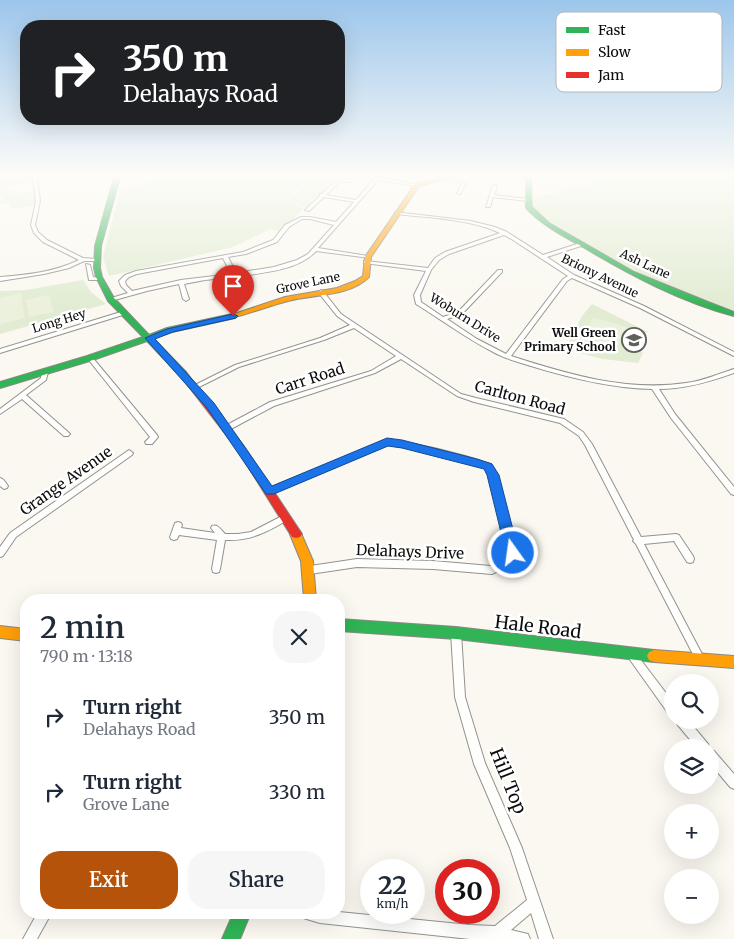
<!DOCTYPE html>
<html lang="en">
<head>
<meta charset="utf-8">
<style>
	:root { --surface:#fff; --page:#f6f6f7; --text:#1f2937; --muted:#747a83; --accent:#b45309 }
	body { margin:0; font-family:Merriweather,serif; background:var(--page); color:var(--text); height:100vh; display:flex; flex-direction:column; font-size:19px; white-space:nowrap }
	* { box-sizing:border-box; margin:0 }
	p { font-size:16px; color:var(--muted) }
	.icon { flex:none; width:28px; height:28px; fill:none; stroke:currentColor; stroke-width:2; stroke-linecap:round; stroke-linejoin:round }
	.map { position:relative; flex:1; overflow:hidden }
	.panel { position:absolute; left:20px; top:594px; width:325px; height:325px; display:flex; flex-direction:column; background:var(--surface); border-radius:20px; box-shadow:0 5px 20px #0002 }
	.panel>* { flex:none }
	.banner { position:absolute; left:20px; top:20px; width:325px; height:105px; border-radius:20px; box-shadow:0 5px 20px #0002; background:#202124; color:#fff; overflow:hidden }
	.tools { position:absolute; left:664px; top:674px; display:grid; gap:10px }
	.tools a { display:grid; place-items:center; width:55px; height:55px; border-radius:50%; background:var(--surface); box-shadow:0 5px 20px #0002; font-size:25px }
	.speed { position:absolute; left:360px; top:859px; display:flex; gap:10px; font-size:25px; font-weight:700; text-align:center }
	.speed>* { display:grid; place-content:center; width:65px; height:65px; border-radius:50%; background:var(--surface); box-shadow:0 5px 20px #0002; line-height:1 }
	.speed small { font-size:12px; font-weight:400 }
	.speed .limit { border:8px solid #d22; background:#fff; color:#111 }
	.pin { position:absolute; display:grid; place-items:center; width:42px; height:42px; color:#fff; margin:-51px -21px; border-radius:50% 50% 50% 0; rotate:-45deg; box-shadow:0 0 5px #0007 }
	.pin .icon { rotate:45deg }
	.me { position:absolute; width:55px; margin:-28px; rotate:346deg; stroke-linejoin:round; filter:drop-shadow(0 0 4px #0008) }
	.turn { display:flex; align-items:center; gap:18px; height:105px; padding:0 20px; font-size:22px }
	.turn .icon { width:65px; height:65px; stroke-width:2.5 }
	.turn b { display:block; font-size:35px; line-height:42px }
	.round { display:grid; place-items:center; flex:none; width:52px; height:52px; border-radius:20px; background:var(--page) }
	.overview { display:flex; align-items:center; justify-content:space-between; height:85px; padding:0 20px }
	h1 { font-size:30px; font-weight:600; line-height:38px }
	.button { display:flex; gap:10px; margin-top:auto; padding:10px 20px }
	.button a { flex:1; height:58px; border-radius:20px; background:var(--accent); color:#fff; font-size:20px; font-weight:600; line-height:58px; text-align:center }
	.button a+a { background:var(--page); color:var(--text) }
	ul { padding:0; list-style:none }
	li { display:flex; align-items:center; gap:15px; height:75px; padding:0 20px }
	li div { flex:1 }
	li b { display:block; font-size:19px }
	li em { font-style:normal }
	.map>svg:first-child { display:block }
</style>
</head>
<body>
<div class="map">
<svg width="734" height="939" viewBox="0 0 734 939">
	<rect width="100%" height="100%" fill="#faf8f0"/>
	<polygon fill="#f4f3de" points="529,177 603,177 606,178 589,185 584,184 556,192 546,190 543,194 534,191 534,184"/>
	<g fill="#e1ecd2">
		<polygon points="31,177 33,182 9,186 8,191 13,191 13,194 34,191 35,202 34,205 11,209 11,203 0,204 3,196 0,196 0,180"/>
		<polygon points="166,177 287,177 302,184 288,199 303,209 281,232 270,229 233,247 109,276 103,257 120,190"/>
		<polygon points="289,177 337,177 305,208 289,199 304,185"/>
		<polygon points="604,177 727,177 732,187 727,194 733,187 728,177 734,177 734,312 628,269 612,258 552,227 537,214 531,204 532,199 584,184 589,185 606,178"/>
		<polygon points="83,280 91,292 106,304 0,334 0,291 26,290"/>
		<polygon points="592,304 648,332 635,339 641,343 633,348 643,353 638,363 603,359 565,349 582,316"/>
	</g>
	<g fill="#ebf1dc">
		<polygon points="21,293 25,318 0,324 0,298"/>
		<polygon points="49,295 54,312 29,317 26,300"/>
		<polygon points="593,318 627,327 621,339 586,330"/>
		<polygon points="586,332 620,341 614,354 579,345"/>
	</g>
	<g fill="none" stroke-linecap="round" stroke-linejoin="round">
		<polyline stroke="#cbe1ef" stroke-width="1" points="0,179 27,177"/>
		<defs>
			<g id="street">
				<path d="M33,177H37L40,201L35,225L38,232L47,240L83,258L97,259L99,260L97,261H84L69,268L44,274L0,281V277C26,275 55,272 79,260L43,242L34,233L31,225L36,201Z"/>
				<path d="M352,177H356L350,182L340,181L326,195L356,200L374,179L367,178L366,177H377L419,185L417,186L378,180L318,248L368,256L370,257V258L316,251C297,273 250,274 223,278C210,279 197,281 184,284L189,299L186,301L183,299L179,284L147,291L111,301L108,299L128,293L121,286L119,281L125,275L136,271L243,252L273,240L285,225L301,217H310L336,222L354,202L324,197L309,211L305,210L320,196V194H322L337,180L340,179L348,180ZM302,219H310L334,225L308,254L297,260L274,267L236,273L228,257L246,254L277,242L289,227ZM223,258L231,274L181,280L132,291L126,285L125,281L129,277L137,274Z"/>
				<polygon points="449,177 453,177 466,184 460,194 457,193 462,184"/>
				<polygon points="495,185 497,186 494,195 528,199 530,200 528,201 493,197 490,207 486,207 493,186"/>
				<path d="M395,212L471,221L495,227L507,232L543,255L580,243H584V245L547,257L574,275L644,306L734,352V356L732,355L640,308L572,278L567,281L511,356C567,374 627,392 686,383C703,381 718,374 734,369V373C709,382 685,389 659,389L675,414L734,487V495L731,494L671,418L652,389C611,388 570,378 531,366C519,362 506,359 495,353C467,339 442,320 416,304L414,295L426,271L364,263V261H366L428,268L435,258L445,252L500,233C471,219 429,218 397,214L395,213ZM504,235L513,240L568,276L563,279L506,354L477,339L447,319L462,314L502,272V270H498L458,312L443,317L421,302L420,295L431,270L439,260L449,254Z"/>
				<polygon points="86,264 90,265 93,277 101,278 101,280 89,280"/>
				<polygon points="321,290 323,291 341,314 461,394 476,398 564,419 583,432 592,444 641,537 676,534 679,535 693,556 694,559 693,562 690,563 687,562 674,541 644,544 703,656 705,659 703,662 700,664 697,662 636,544 633,541 634,540 585,445 579,436 560,423 474,402 457,396 401,359 375,373 274,406 229,430 225,430 224,428 225,426 270,402 371,371 396,356 354,328 324,340 239,367 197,388 193,388 192,387 193,386 235,365 320,338 350,325 337,316 318,292"/>
				<polygon points="124,311 126,312 126,314 0,353 0,349"/>
				<polygon points="90,356 92,357 157,435 158,437 152,444 146,444 145,442 150,437 88,359 87,358"/>
				<polygon points="45,370 48,372 46,380 26,395 68,432 70,434 68,436 64,436 22,399 0,414 0,409 41,378 42,372"/>
				<path d="M387,440C421,444 458,453 491,464L497,475L517,553L508,566L492,574L433,569L357,567L310,574L307,573L306,570L307,567L310,566L357,559L433,561L491,566L502,560L509,552L489,475L485,468C455,458 420,449 388,445L273,493H267L266,491L267,489Z"/>
				<polygon points="129,450 133,453 132,455 16,537 3,556 0,557 0,547 10,533"/>
				<path d="M0,478C4,479 6,483 8,486L7,488L4,489L0,486Z"/>
				<path d="M286,514L289,515L290,517L289,519C268,532 250,541 225,540L220,569L219,572L216,573L213,572L212,569L217,540L179,535L177,539L174,540L171,539L170,537L175,523L178,522L181,523L182,525L181,528L215,533L211,528L212,526C218,524 221,530 225,534H238L251,532Z"/>
				<polygon points="456,629 459,630 461,633 465,697 485,763 522,848 553,939 539,939 531,913 511,930 528,934 530,939 470,939 320,923 300,917 299,912 339,912 470,925 495,926 527,900 510,848 474,764 455,697 451,633 453,630"/>
				<polygon points="631,649 634,651 672,701 672,714 668,713 628,657 626,654 628,651"/>
				<polygon points="676,720 688,720 708,744 709,748 697,748 677,724"/>
				<polygon points="710,750 714,751 734,774 734,789 730,787 710,763"/>
				<polygon points="38,912 52,912 37,939 23,939"/>
			</g>
			<g id="fast">
				<polygon points="114,177 120,177 101,246 100,268 102,277 114,298 149,335 167,328 232,314 236,316 235,318 172,332 153,338 186,372 186,376 180,376 147,341 93,360 0,388 0,382 87,356 143,337 108,301 96,277 94,268 95,246"/>
				<path d="M525,177H530C533,187 530,197 532,207L549,223L634,272L708,302L734,312V316C681,302 630,275 583,247C563,236 542,225 526,208C525,197 528,188 525,177Z"/>
				<polygon points="339,619 456,627 654,650 659,652 661,656 659,660 654,662 456,639 339,631"/>
				<polygon points="234,912 251,912 240,939 222,939"/>
			</g>
			<g id="slow">
				<path d="M447,177H455L419,186L371,257L369,277C349,297 314,294 288,301C269,306 251,313 232,318L228,316L285,297L337,288L355,281L363,276L365,257L415,184Z"/>
				<polygon points="296,530 300,531 313,561 316,600 304,600 301,561 290,534 292,531"/>
				<polygon points="0,626 26,629 26,641 0,638"/>
				<polygon points="654,650 734,656 734,668 654,662 649,660 647,656 649,652"/>
			</g>
			<polygon id="jam" points="183,371 186,372 243,445 300,531 302,534 300,537 296,538 292,537 237,449 179,374"/>
		</defs>
		<use href="#street" stroke="#93928f" stroke-width="2"/>
		<use href="#fast" stroke="#8a8985" stroke-width="2"/>
		<use href="#slow" stroke="#8a8985" stroke-width="2"/>
		<use href="#jam" stroke="#8a8985" stroke-width="2"/>
		<use href="#street" fill="#fefefd" fill-rule="evenodd"/>
		<use href="#fast" fill="#30b455" fill-rule="evenodd"/>
		<use href="#slow" fill="#ff9f0a" fill-rule="evenodd"/>
		<use href="#jam" fill="#e5322d" fill-rule="evenodd"/>
	</g>
	<linearGradient id="sky" x2="0" y2="1"><stop stop-color="#9cc6eb"/><stop offset="0.57" stop-color="#fdfcf8"/><stop offset="1" stop-color="#fdfcf8" stop-opacity="0"/></linearGradient>
	<rect width="734" height="308" fill="url(#sky)"/>
	<polygon fill="#1a73e8" stroke="#114b97" points="233,314 238,316 236,318 173,332 155,339 214,403 272,486 387,438 402,440 477,459 492,464 499,475 519,553 517,557 513,558 508,557 506,553 487,475 484,469 402,448 388,446 274,494 266,494 207,408 145,338 167,329"/>
	<defs>
		<symbol id="school-ring" viewBox="-11 -11 22 22"><circle r="9.5" fill="#fff" stroke="#5f5f5c" stroke-width="1.5"/><path d="M0-5L7-2L0 1L-7-2ZM-4 1L0 2.5L4 1V4Q0 6-4 4Z" fill="#5f5f5c"/></symbol>
	</defs>
	<g fill-rule="evenodd">
		<use href="#school-ring" x="620" y="326" width="28" height="28"/>
	</g>
	<g text-anchor="middle" stroke-width="5" stroke-linejoin="round" paint-order="stroke">
		<g font-size="12" fill="#0c0c0c" stroke="#fff">
			<text transform="translate(645 264) rotate(25)" y="4">Ash Lane</text>
			<text transform="translate(600 276) rotate(26)" y="4">Briony Avenue</text>
			<text transform="translate(308 283) rotate(-12)" y="4">Grove Lane</text>
			<text transform="translate(465 318) rotate(32)" y="4">Woburn Drive</text>
			<text transform="translate(59 321) rotate(-17)" y="4">Long Hey</text>
		</g>
		<g font-size="12" font-weight="bold" fill="#0c0c0c" stroke="#fff" text-anchor="end">
			<text x="616" y="337">Well Green<tspan x="616" dy="14">Primary School</tspan></text>
		</g>
		<g font-size="15" fill="#0c0c0c" stroke="#fff">
			<text transform="translate(310 379) rotate(-18)" y="5">Carr Road</text>
			<text transform="translate(520 398) rotate(15)" y="5">Carlton Road</text>
			<text transform="translate(66 481) rotate(-35)" y="5">Grange Avenue</text>
			<text transform="translate(410 552) rotate(2)" y="5">Delahays Drive</text>
		</g>
		<g font-size="18" fill="#0c0c0c" stroke="#fff">
			<text transform="translate(538 627) rotate(7)" y="6">Hale Road</text>
			<text transform="translate(508 781) rotate(68)" y="6">Hill Top</text>
		</g>
	</g>
	<rect x="556" y="12" width="166" height="80" rx="8" fill="#fff" stroke="#b6b6b6" stroke-width="1"/>
	<rect x="566" y="27" width="23" height="6" fill="#30b455"/>
	<rect x="566" y="49" width="23" height="7" fill="#ff9f0a"/>
	<rect x="566" y="72" width="23" height="6" fill="#e5322d"/>
	<g font-size="14" fill="#0c0c0c">
		<text x="598" y="35">Fast</text>
		<text x="598" y="57">Slow</text>
		<text x="598" y="80">Jam</text>
	</g>
</svg>
<div class="tools">
<a><svg class="icon" aria-label="search" viewBox="0 0 24 24"><circle cx="10" cy="10" r="6"/><path d="M15 15l6 6"/></svg></a>
<a><svg class="icon" aria-label="layers" viewBox="0 0 24 24"><path d="M12 4l9 5-9 5-9-5zM3 14l9 5 9-5"/></svg></a>
<a>+</a>
<a>−</a>
</div>
<div class="speed"><div>22<small>km/h</small></div><div class="limit">30</div></div>
<div class="pin" style="left:233px;top:316px;background:#d93025"><svg class="icon" aria-label="arrive" viewBox="0 0 24 24"><path d="M6 21V4h12l-3 4 3 4H6"/></svg></div>
<svg class="me" style="left:513px;top:553px" viewBox="-20 -20 40 40"><circle r="17" fill="#1a73e8" stroke="#fff" stroke-width="3"/><path d="M0-11L8 9 0 5-8 9z" fill="#fff"/></svg>
<div class="banner">
<div class="turn"><svg class="icon" aria-label="right" viewBox="0 0 24 24"><path d="M7 20v-9h11M14 6l5 5-5 5"/></svg><div><b>350 m</b>Delahays Road</div></div>
</div>
<section class="panel">
<div class="overview"><div><h1>2 min</h1><p>790 m · 13:18</p></div><a class="round"><svg class="icon" aria-label="close" viewBox="0 0 24 24"><path d="M6 6l12 12M18 6L6 18"/></svg></a></div>
<ul>
<li><svg class="icon" aria-label="right" viewBox="0 0 24 24"><path d="M7 20v-9h11M14 6l5 5-5 5"/></svg><div><b>Turn right</b><p>Delahays Road</p></div><em>350 m</em></li>
<li><svg class="icon" aria-label="right" viewBox="0 0 24 24"><path d="M7 20v-9h11M14 6l5 5-5 5"/></svg><div><b>Turn right</b><p>Grove Lane</p></div><em>330 m</em></li>
</ul>
<div class="button"><a>Exit</a><a>Share</a></div>
</section>
</div>
</body>
</html>
